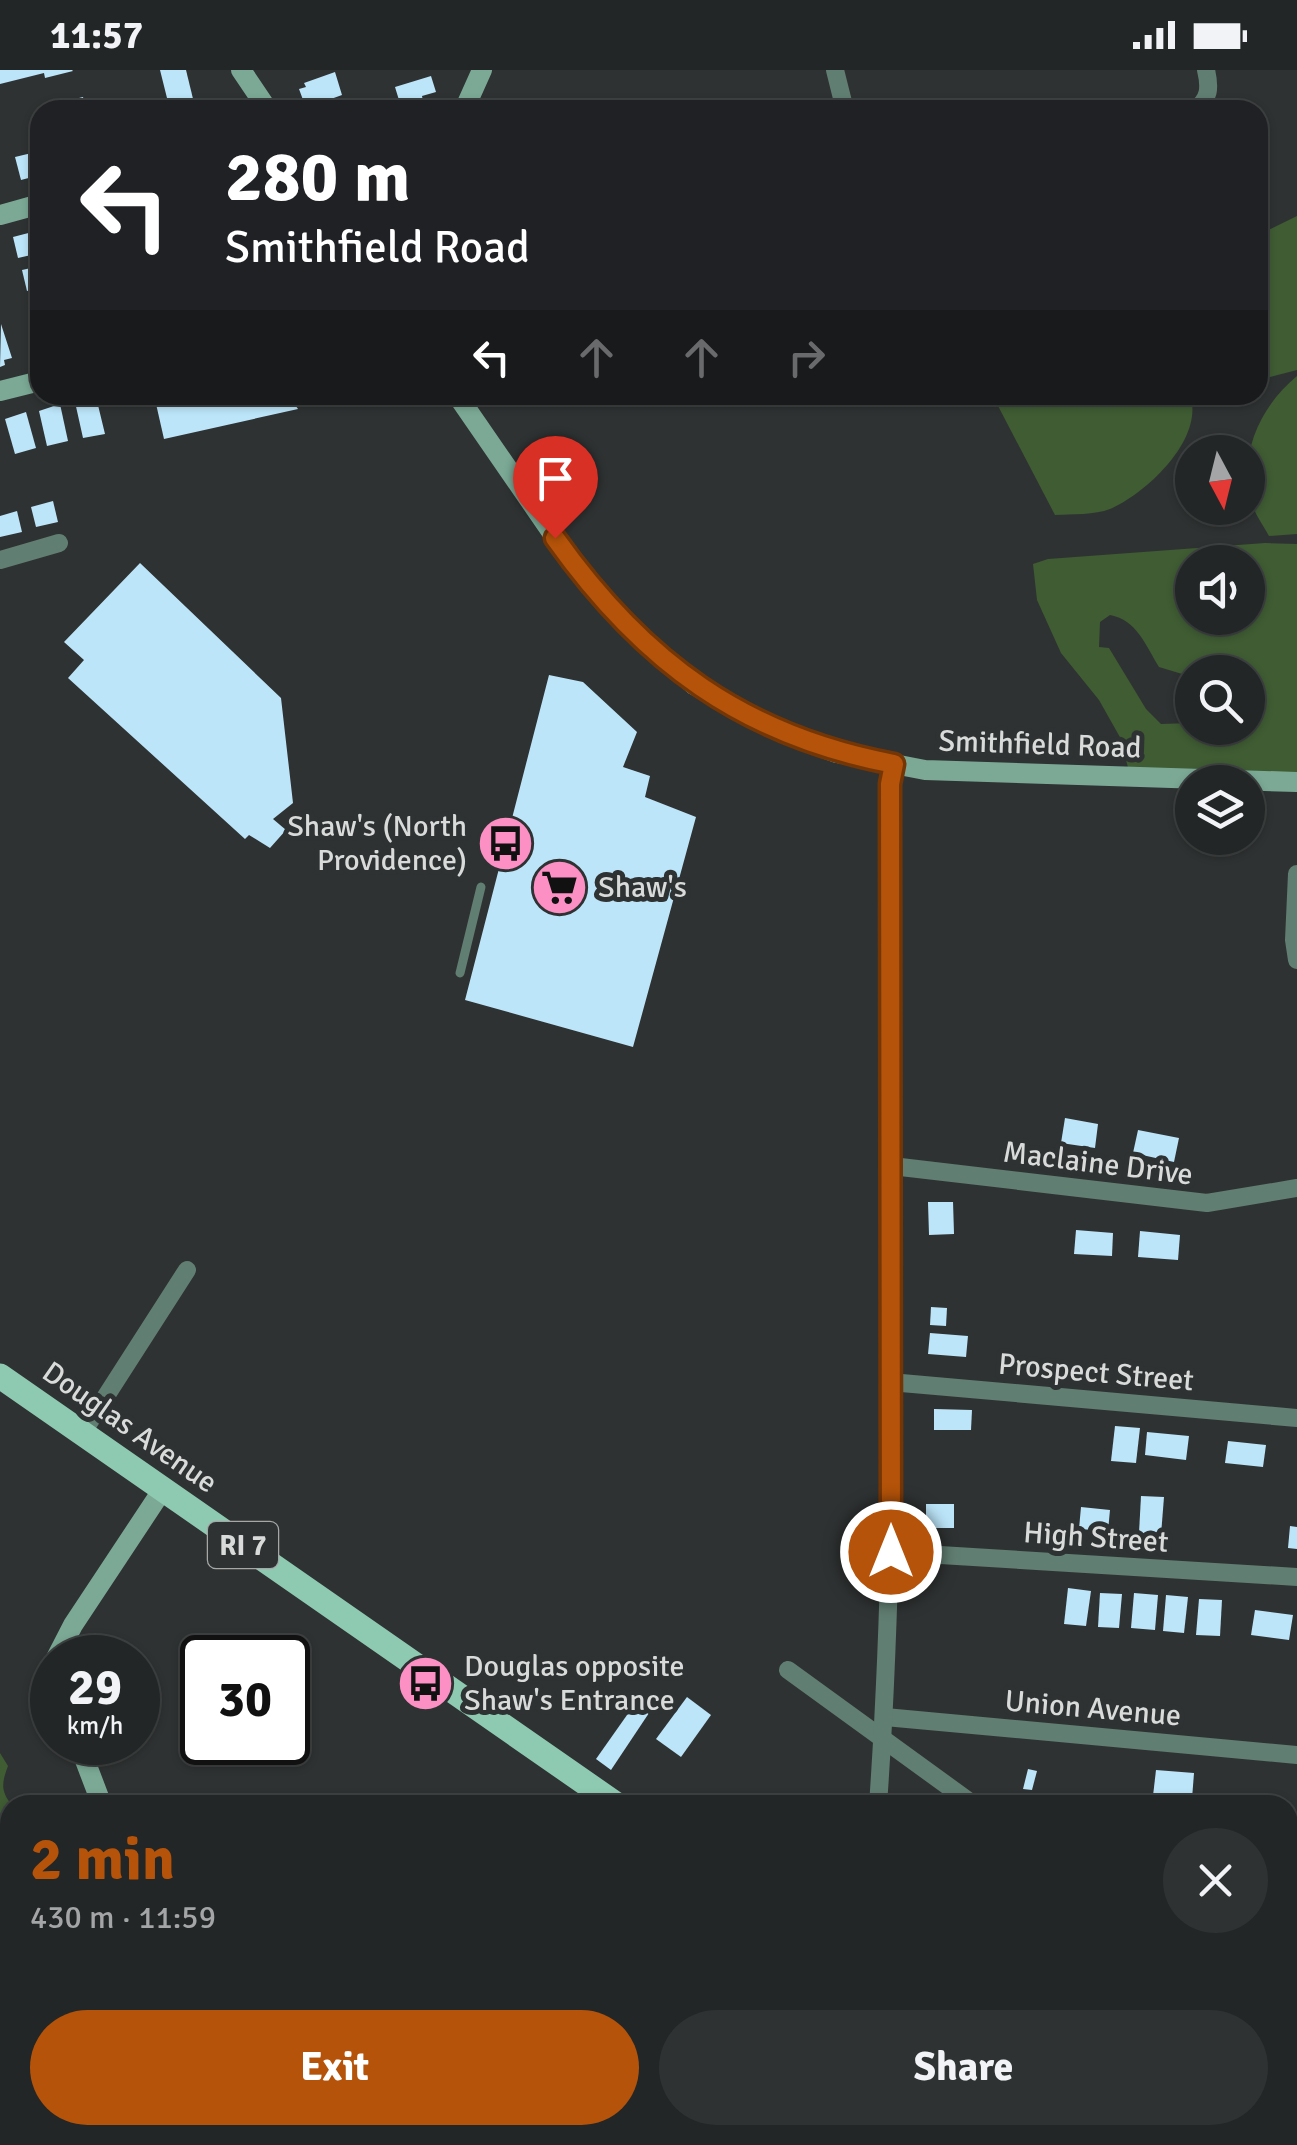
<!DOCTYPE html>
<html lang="en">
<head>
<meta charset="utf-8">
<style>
	:root { --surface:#232626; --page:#2f3232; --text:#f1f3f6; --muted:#a3a5a7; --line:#404343; --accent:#b45309 }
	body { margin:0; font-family:Signika,sans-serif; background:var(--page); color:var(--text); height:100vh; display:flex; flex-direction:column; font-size:38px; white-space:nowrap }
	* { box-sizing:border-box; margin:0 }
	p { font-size:32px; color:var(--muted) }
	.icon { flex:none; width:55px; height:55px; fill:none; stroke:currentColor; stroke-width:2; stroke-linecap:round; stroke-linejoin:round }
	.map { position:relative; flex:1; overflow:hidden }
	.side { position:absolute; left:0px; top:1725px; width:1298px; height:350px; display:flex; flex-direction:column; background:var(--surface); border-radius:30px 30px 0 0; box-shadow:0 2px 8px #0004,0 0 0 2px var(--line) }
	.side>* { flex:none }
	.top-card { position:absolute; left:30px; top:30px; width:1238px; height:305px; border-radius:30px; box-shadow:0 2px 8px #0004,0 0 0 2px var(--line); background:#202124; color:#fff; overflow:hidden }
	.needle { width:65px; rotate:173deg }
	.buttons { position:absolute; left:1175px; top:365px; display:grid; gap:20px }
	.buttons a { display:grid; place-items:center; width:90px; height:90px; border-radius:50%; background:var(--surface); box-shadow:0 2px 8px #0004,0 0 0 2px var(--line); font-size:50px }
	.speed { position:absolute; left:30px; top:1565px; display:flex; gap:20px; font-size:50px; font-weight:700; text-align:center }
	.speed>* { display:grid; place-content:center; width:130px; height:130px; border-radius:50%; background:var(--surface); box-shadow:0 2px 8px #0004,0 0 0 2px var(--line); line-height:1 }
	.speed small { font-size:25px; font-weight:400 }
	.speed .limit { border:5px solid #111; border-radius:15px; background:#fff; color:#111 }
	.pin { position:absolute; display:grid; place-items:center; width:85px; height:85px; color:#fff; margin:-102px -42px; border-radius:50% 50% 50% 0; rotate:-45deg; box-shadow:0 0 10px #0007 }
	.pin .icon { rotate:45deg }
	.me { position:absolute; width:110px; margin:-55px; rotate:0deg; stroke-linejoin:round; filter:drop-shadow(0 0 8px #0008) }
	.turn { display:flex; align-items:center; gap:35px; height:210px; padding:0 30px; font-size:45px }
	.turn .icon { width:130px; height:130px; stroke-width:2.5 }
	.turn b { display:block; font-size:70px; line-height:85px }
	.lanes { display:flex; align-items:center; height:95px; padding:0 30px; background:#0003; justify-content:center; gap:50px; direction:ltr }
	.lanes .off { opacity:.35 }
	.round { display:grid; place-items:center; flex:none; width:105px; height:105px; border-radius:52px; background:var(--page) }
	.headline { display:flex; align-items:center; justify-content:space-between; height:170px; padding:0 30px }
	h1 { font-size:60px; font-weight:700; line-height:75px; color:var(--accent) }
	.button { display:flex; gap:20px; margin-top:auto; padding:20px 30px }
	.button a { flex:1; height:115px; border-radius:60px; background:var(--accent); color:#fff; font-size:40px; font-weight:700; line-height:115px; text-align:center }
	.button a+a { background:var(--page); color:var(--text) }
	.status { display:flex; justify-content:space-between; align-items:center; height:70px; padding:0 50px; background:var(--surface); direction:ltr }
	.status svg { height:28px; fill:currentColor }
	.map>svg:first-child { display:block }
</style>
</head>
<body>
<div class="status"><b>11:57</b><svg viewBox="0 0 49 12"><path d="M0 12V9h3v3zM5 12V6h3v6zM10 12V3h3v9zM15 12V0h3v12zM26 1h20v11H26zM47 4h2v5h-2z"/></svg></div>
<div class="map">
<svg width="1297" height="2075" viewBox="0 0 1297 2075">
	<rect width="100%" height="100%" fill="#2f3232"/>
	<g fill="#3f5c33" fill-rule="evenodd">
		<polygon points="1297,146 1297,300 1258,310 1258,165"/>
		<path d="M1297,306V464L1269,466C1263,455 1254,443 1251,431C1239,382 1260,337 1297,306Z"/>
		<path d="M998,325H1190C1205,368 1147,423 1110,439C1095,445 1072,444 1055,445L996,332Z"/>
		<path d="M1265,473L1297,474V714L1131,710L1121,669L1099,630L1061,583L1037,530L1033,494L1048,489ZM1192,492H1248V548H1192ZM1110,545C1137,550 1146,576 1159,597L1192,607V602H1248V658H1192V653L1161,654L1146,639L1109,578L1099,577L1100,552Z"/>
		<path d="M0,1683L8,1696C2,1712 0,1721 12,1735L10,1768L0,1770Z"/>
		<polygon points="604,2065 747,2065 737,2075 597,2075"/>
		<polygon points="816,2065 870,2065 888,2075 822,2075"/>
	</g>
	<g fill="#bce5f9">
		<polygon points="0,0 72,0 73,1 45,8 44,3 0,14"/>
		<polygon points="160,0 186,0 195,37 170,40"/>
		<polygon points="335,2 342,25 306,38 299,19 306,17 304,13"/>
		<polygon points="431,6 436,22 422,26 423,31 417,33 418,37 402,40 395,17"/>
		<polygon points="83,27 86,40 74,40 71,30"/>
		<polygon points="352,31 356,40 328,40 328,39"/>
		<polygon points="40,81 40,105 21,110 15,87"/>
		<polygon points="40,160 40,183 18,188 13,167"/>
		<polygon points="40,196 40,218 27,221 22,200"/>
		<polygon points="1,254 12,288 4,290 5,295 0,297"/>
		<polygon points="154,325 288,325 298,339 164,369"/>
		<polygon points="91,328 92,332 97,331 105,364 83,368 75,332"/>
		<polygon points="60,334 68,371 47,376 39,341"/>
		<polygon points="26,342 36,378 15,384 5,349"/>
		<polygon points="53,431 58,452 36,457 31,437"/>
		<polygon points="17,441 22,462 0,467 0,446"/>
		<polygon points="140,493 281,628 293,733 273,749 286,760 270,778 249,765 245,769 68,608 84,590 64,572"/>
		<polygon points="549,605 583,612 637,662 623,697 650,706 645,727 696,747 633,977 465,930"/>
		<polygon points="1065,1048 1098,1054 1095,1078 1061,1073"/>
		<polygon points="1138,1060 1179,1068 1174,1092 1133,1083"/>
		<polygon points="928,1132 953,1132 954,1164 929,1165"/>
		<polygon points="1076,1160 1113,1163 1112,1186 1074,1184"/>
		<polygon points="1140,1161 1180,1165 1178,1190 1138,1187"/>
		<polygon points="931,1237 947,1238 946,1256 930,1255"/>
		<polygon points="930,1263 968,1266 966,1287 928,1284"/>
		<polygon points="934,1339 972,1340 971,1360 934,1360"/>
		<polygon points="1115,1356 1140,1358 1136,1393 1111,1391"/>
		<polygon points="1147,1362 1189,1366 1186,1390 1145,1385"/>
		<polygon points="1228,1371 1266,1375 1263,1397 1225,1393"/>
		<polygon points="1141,1426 1164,1427 1161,1465 1139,1463"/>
		<rect x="926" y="1434" width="28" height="24"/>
		<polygon points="1081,1437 1110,1440 1108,1461 1079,1459"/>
		<polygon points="1290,1456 1297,1457 1297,1479 1288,1478"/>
		<polygon points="1068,1518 1091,1521 1086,1556 1064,1554"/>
		<polygon points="1100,1523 1122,1524 1119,1558 1098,1557"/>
		<polygon points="1134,1523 1158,1525 1155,1560 1131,1558"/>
		<polygon points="1166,1525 1188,1527 1184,1563 1163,1561"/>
		<polygon points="1199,1529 1222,1530 1220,1566 1196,1565"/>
		<polygon points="1255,1540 1293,1545 1289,1570 1251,1565"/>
		<polygon points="687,1627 711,1645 681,1687 656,1669"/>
		<polygon points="639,1628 653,1637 611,1700 596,1689"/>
		<polygon points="1028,1699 1037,1701 1032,1720 1023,1719"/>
		<polygon points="1156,1700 1194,1703 1192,1729 1153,1726"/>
		<polygon points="1288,1988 1297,1995 1288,2013"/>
		<polygon points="1207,2065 1234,2065 1227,2075 1200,2075"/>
	</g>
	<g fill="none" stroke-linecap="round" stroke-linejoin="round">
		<polyline stroke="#617e72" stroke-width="9" points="460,903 481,817"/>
		<g stroke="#617e72" stroke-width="18">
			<polyline points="835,0 845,40"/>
			<path d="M1194,40C1210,30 1210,17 1206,0"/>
			<polyline points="0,490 59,473"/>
			<polyline points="1297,804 1294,870 1297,890"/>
			<polyline points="892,1096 1207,1133 1297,1118"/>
			<polyline points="890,1312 1297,1348"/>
			<polyline points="83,1362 187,1200"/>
			<polyline points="891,1482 1297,1507"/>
			<polyline points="788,1600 974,1735"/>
			<polyline points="885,1647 1297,1685"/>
			<path d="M878,1735C902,1395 888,1054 890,714L894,694"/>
			<polyline points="1288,1856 1297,1856"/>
			<polyline points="1288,1950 1297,1956"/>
			<polyline points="0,1986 10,2012"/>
			<polyline points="0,2047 10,2044"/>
			<polyline points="30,2065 33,2075"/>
			<polyline points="416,2065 419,2075"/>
			<polyline points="498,2065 513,2075"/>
		</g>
		<g stroke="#7ba996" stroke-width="20">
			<polyline points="241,0 268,40"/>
			<polyline points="464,40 482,0"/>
			<polyline points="0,145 40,134"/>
			<polyline points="0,321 40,311"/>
			<polyline points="457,325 577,499 625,554 694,615 780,662 837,683 925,700 1297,712"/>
			<polyline points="56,1588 73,1555 163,1419"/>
			<polyline points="78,1672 102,1735"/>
			<polyline points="237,2065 241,2075"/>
		</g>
		<g stroke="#8ecab2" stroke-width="25">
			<polyline points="0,1306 617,1735"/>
			<polyline points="1093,2065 1108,2075"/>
		</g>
	</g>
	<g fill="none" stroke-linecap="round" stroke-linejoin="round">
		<defs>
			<path id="route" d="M555,468C643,592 744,666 894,694L890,714L891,1482"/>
		</defs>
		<use href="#route" stroke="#753606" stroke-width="25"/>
		<use href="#route" stroke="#b45309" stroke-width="18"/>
	</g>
	<defs>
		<symbol id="bus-disc" viewBox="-11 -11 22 22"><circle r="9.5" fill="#fc8fc3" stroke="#2f3232"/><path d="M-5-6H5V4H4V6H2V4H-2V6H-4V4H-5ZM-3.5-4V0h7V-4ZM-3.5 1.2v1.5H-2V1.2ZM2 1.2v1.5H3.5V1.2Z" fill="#111"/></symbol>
		<symbol id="supermarket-disc" viewBox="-11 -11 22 22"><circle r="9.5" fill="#fc8fc3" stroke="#2f3232"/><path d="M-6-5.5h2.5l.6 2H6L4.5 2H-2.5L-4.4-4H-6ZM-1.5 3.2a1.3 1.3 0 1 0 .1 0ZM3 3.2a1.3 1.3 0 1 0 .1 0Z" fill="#111"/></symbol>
	</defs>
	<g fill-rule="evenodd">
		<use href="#bus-disc" x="474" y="742" width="63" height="63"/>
		<use href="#supermarket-disc" x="528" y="786" width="63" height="63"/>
		<use href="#bus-disc" x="394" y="1582" width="63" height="63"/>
	</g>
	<g text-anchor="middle" stroke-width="10" stroke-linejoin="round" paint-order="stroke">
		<rect fill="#2f3232" stroke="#a6a8a8" stroke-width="2.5" x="208" y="1452" width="70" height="46" rx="8"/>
		<g font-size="28" font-weight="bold" fill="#d9dbdb">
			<text x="243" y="1485">RI 7</text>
		</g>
		<g font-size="30" fill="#d9dbdb" stroke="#2f3232">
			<text transform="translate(1040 674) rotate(2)" y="10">Smithfield Road</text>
			<text transform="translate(1098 1093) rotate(7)" y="10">Maclaine Drive</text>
			<text transform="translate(1096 1302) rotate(5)" y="10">Prospect Street</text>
			<text transform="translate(130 1357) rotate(35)" y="10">Douglas Avenue</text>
			<text transform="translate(1096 1467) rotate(4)" y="10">High Street</text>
			<text transform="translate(1093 1638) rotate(5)" y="10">Union Avenue</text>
		</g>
		<g font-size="30" fill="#d9dbdb" stroke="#2f3232" text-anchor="start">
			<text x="467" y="766" text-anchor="end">Shaw's (North<tspan x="467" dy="34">Providence)</tspan></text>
			<text x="598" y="827">Shaw's</text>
			<text x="464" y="1606">Douglas opposite<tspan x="464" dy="34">Shaw's Entrance</tspan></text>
		</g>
	</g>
</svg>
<div class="buttons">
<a><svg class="needle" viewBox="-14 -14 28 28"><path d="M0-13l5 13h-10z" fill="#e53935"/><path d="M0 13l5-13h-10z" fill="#a3a5a7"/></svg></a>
<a><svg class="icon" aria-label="sound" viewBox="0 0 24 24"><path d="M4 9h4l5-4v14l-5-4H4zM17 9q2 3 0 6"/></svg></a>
<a><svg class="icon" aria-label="search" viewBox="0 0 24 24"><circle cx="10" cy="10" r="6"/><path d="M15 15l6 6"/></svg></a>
<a><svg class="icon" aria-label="layers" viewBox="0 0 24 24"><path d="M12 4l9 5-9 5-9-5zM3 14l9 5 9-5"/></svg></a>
</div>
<div class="speed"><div>29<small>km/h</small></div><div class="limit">30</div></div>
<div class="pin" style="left:555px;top:468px;background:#d93025"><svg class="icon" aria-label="arrive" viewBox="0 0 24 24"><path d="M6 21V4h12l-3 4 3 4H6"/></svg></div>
<svg class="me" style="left:891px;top:1482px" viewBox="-20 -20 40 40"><circle r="17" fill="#b45309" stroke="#fff" stroke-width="3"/><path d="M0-11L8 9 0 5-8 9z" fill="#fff"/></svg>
<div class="top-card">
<div class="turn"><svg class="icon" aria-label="left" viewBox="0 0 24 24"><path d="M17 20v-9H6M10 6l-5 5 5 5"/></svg><div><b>280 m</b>Smithfield Road</div></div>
<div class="lanes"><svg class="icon" aria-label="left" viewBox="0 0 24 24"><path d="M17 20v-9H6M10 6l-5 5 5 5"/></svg><svg class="icon off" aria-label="ahead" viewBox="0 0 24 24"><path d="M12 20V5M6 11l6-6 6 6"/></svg><svg class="icon off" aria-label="ahead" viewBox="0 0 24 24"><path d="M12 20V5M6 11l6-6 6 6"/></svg><svg class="icon off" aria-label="right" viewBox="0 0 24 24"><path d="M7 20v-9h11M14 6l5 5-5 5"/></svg></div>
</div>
<section class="side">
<div class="headline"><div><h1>2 min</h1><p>430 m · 11:59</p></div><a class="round"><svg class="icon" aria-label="close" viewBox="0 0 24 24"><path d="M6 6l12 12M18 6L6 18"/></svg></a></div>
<div class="button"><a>Exit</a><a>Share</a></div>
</section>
</div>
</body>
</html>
